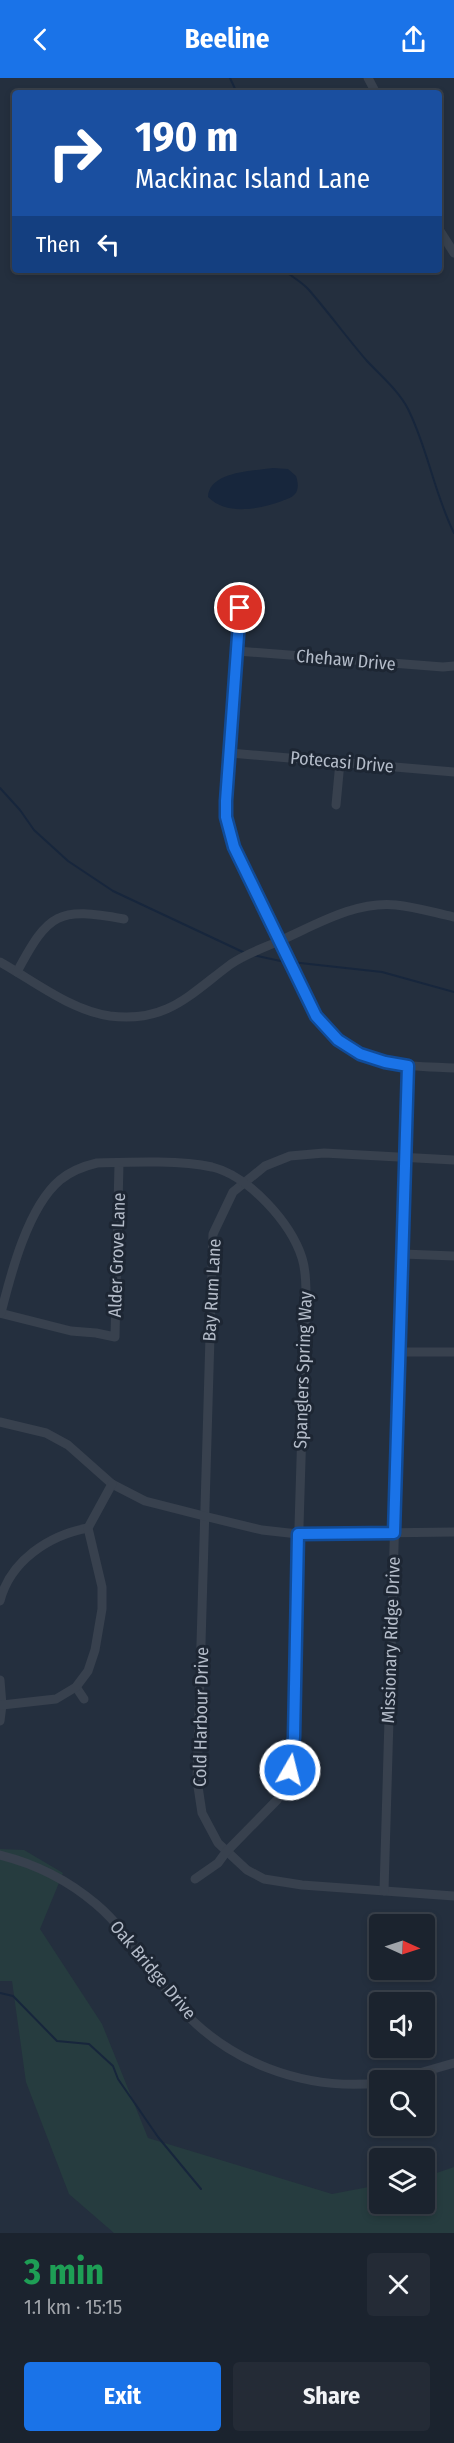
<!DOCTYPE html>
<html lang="en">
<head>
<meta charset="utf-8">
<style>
	:root { --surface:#1b232e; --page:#242b36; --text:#f1f3f6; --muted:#a0a4aa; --line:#39404a; --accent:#1a73e8 }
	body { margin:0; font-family:"Fira Sans Condensed",sans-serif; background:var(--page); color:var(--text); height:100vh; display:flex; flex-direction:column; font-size:22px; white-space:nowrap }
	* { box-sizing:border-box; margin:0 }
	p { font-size:20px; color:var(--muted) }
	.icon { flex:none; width:33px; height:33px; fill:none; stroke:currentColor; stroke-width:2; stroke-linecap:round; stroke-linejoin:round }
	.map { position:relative; height:2155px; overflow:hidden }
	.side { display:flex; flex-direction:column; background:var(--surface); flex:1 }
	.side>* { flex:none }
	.hud { position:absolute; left:12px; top:12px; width:430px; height:183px; border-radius:6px; box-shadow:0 3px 9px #0003,0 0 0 2px var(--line); background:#1a4fa0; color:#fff; overflow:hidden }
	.needle { width:39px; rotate:93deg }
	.buttons { position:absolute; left:369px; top:1836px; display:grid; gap:12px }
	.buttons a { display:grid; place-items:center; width:66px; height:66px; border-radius:6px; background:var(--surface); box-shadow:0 3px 9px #0003,0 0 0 2px var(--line); font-size:30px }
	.pin { position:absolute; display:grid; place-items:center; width:51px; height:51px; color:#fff; margin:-26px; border:3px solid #fff; border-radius:50%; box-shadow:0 2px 6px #0007 }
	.me { position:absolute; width:66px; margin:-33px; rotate:8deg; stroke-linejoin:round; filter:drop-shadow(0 0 4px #0008) }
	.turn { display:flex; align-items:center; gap:21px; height:126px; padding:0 24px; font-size:27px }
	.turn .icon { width:78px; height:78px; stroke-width:2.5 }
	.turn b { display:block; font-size:42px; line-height:51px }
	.then { display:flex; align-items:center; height:57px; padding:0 24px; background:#0003; gap:12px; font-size:22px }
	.round { display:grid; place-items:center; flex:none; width:63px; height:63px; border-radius:6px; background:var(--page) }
	.headline { display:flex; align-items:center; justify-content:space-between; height:102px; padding:0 24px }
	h1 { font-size:36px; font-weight:700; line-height:45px; color:#1e9e55 }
	.action { display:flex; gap:12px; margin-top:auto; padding:12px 24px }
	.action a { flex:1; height:69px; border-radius:6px; background:var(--accent); color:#fff; font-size:24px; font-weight:700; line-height:69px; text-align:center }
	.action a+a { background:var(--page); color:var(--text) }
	header { display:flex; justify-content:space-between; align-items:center; height:78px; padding:0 24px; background:var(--accent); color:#fff; font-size:27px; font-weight:700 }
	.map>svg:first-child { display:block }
</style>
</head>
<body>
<header><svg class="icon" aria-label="back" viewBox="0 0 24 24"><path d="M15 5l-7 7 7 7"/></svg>Beeline<svg class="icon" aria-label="share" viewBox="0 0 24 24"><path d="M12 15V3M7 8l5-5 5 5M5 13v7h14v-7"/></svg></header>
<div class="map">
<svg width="454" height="2155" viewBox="0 0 454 2155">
	<rect width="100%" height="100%" fill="#242f3e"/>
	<polygon fill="#263c3f" points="0,1771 24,1772 63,1795 40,1851 102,1946 148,2060 332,2116 379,2107 380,2126 424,2126 425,2099 454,2089 454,2155 114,2155 69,2116 26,2004 12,1903 0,1903"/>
	<path fill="#17263c" d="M273,390L288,391L296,398C298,404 299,411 295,416C292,420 286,421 282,423C259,431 227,438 208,419C209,393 254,393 273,390Z"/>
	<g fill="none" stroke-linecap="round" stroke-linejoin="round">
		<g stroke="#17263c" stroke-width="2">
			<polyline points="230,0 237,15"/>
			<path d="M284,192C292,199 302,204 309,212C329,235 347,260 367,283C381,298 399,313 408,331C428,371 434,415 454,455"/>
			<polyline points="0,710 20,732 34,752 68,783 113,813 245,875"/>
			<polyline points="253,877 285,884"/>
			<polyline points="291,884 382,894 454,914"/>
			<polyline points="0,1915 13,1918 57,1963 89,1966 113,1988 118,2001 158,2059 201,2111"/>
		</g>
		<g stroke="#38414e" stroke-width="9">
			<polyline points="368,0 376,15"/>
			<polyline points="440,153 454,175"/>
			<path d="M240,530L226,723C226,770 262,829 283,872C293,893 302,917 315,937C324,950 335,961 348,969C379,990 418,988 454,990"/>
			<polyline points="237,573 443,589 454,588"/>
			<polyline points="230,675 454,694"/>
			<polyline points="336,727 340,684"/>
			<path d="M0,884C34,903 70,932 110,938C167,945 189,917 231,886C247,875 266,869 284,861C319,845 357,823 396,827C416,829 435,835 454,839"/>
			<path d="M17,894C49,834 58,829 124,841"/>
			<polyline points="454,1082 324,1075 290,1078 265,1088 233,1114 213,1156 197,1702 202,1735 218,1765 247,1792 264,1801 302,1807 454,1818"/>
			<polyline points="403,1176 454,1178"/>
			<polyline points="0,1235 71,1253 96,1255 115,1259 119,1085"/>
			<path d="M1,1235C11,1195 28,1129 60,1102C71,1093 84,1088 97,1085C131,1084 180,1082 212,1089C249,1098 291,1145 302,1180C306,1192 306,1205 306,1217L292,1680L287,1704L277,1722L226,1774L218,1785L195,1801"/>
			<polyline points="400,1274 454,1274"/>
			<polyline points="0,1344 46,1355 68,1367 112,1406 145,1423 204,1438 262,1452 298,1456 454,1454"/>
			<path d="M0,1523C10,1483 49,1457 88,1450"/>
			<polyline points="0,1602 2,1627 0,1643"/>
			<polyline points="76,1609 84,1621"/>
			<polyline points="2,1627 56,1621 76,1609 88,1593 95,1572 102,1531 102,1509 88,1450 112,1406"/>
			<path d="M0,1777C36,1786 68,1802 96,1826C128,1853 150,1893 176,1925C226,1984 303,2013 380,2005"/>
			<polyline points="384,1813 408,988"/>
			<polyline points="395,2002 454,1985"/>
		</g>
	</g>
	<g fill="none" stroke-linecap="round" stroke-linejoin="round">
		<defs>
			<polyline id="route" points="240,530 226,723 226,739 234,769 316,938 338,962 360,976 385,984 408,988 394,1455 298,1456 294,1659 290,1692"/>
		</defs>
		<use href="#route" stroke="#114b97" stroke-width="15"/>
		<use href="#route" stroke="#1a73e8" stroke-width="10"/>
	</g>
	<g text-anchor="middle" stroke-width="6" stroke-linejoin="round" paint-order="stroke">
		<g font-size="18" fill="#b4bcc9" stroke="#1d2633">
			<text transform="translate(346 582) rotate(5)" y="6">Chehaw Drive</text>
			<text transform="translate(342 684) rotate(5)" y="6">Potecasi Drive</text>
			<text transform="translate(117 1177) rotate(-88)" y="6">Alder Grove Lane</text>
			<text transform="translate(212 1212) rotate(-87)" y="6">Bay Rum Lane</text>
			<text transform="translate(303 1292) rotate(-88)" y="6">Spanglers Spring Way</text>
			<text transform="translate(391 1562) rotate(-88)" y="6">Missionary Ridge Drive</text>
			<text transform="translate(201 1639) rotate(-89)" y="6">Cold Harbour Drive</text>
			<text transform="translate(153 1892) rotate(50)" y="6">Oak Bridge Drive</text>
		</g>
	</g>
</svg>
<div class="buttons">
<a><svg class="needle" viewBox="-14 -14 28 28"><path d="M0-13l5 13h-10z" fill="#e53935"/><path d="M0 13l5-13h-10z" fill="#a0a4aa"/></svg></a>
<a><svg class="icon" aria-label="sound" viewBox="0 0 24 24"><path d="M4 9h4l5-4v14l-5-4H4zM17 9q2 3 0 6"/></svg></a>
<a><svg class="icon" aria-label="search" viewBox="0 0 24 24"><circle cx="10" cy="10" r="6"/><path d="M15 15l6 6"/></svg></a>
<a><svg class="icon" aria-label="layers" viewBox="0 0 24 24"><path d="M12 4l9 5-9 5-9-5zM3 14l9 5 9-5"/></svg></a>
</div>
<div class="pin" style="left:240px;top:530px;background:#d93025"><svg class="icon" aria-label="arrive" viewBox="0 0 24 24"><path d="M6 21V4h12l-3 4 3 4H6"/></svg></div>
<svg class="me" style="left:290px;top:1692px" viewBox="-20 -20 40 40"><circle r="17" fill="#1a73e8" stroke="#fff" stroke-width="3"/><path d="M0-11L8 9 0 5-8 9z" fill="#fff"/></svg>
<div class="hud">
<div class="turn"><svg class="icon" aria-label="right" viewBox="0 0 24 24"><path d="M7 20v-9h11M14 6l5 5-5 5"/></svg><div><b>190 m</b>Mackinac Island Lane</div></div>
<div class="then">Then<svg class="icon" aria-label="left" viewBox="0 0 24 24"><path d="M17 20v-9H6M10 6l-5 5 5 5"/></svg></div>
</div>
</div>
<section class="side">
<div class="headline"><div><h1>3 min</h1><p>1.1 km · 15:15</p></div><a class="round"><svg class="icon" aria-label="close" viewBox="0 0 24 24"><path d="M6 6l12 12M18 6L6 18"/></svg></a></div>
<div class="action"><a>Exit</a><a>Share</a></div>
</section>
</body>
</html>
